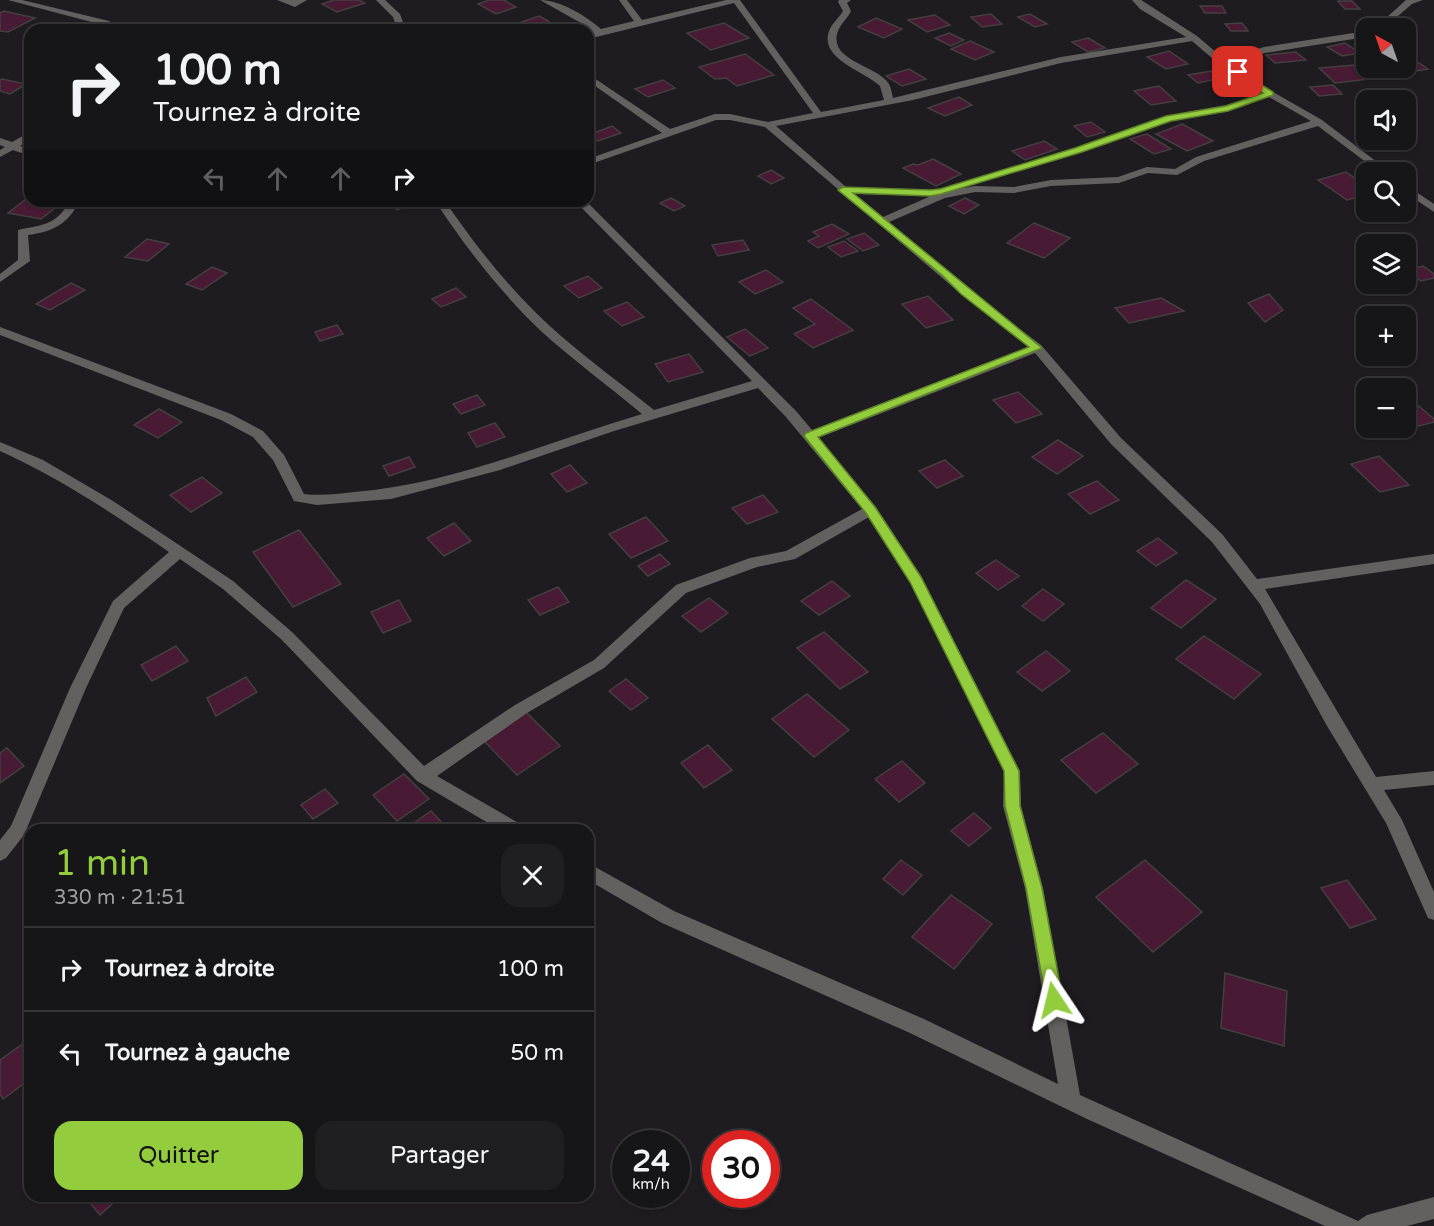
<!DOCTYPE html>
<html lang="fr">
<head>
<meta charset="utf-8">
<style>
	:root { --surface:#161518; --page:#1f1e21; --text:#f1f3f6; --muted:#9e9fa2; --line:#353437; --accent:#93cd3d }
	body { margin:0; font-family:"Varela Round",sans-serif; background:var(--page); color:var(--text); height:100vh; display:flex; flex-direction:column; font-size:22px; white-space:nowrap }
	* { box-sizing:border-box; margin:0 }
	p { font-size:20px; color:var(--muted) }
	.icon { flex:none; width:33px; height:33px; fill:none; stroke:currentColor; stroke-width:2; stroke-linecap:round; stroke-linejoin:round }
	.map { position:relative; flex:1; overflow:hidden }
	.sheet { position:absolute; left:24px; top:824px; width:570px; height:378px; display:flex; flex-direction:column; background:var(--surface); border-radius:18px; box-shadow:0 2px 4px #0004,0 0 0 2px var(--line) }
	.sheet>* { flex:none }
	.guide { position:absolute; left:24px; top:24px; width:570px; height:183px; border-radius:18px; box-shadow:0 2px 4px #0004,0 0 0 2px var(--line); background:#161518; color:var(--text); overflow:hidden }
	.needle { width:39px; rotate:320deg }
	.buttons { position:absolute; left:1356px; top:18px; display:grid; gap:12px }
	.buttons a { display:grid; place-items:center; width:60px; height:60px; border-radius:12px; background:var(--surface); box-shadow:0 2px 4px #0004,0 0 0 2px var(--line); font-size:30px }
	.speed { position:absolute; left:612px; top:1130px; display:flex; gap:12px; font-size:30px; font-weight:700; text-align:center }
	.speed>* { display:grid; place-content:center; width:78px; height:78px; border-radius:50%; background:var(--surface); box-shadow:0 2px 4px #0004,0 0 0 2px var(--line); line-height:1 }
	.speed small { font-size:15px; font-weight:400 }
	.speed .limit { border:9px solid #d22; background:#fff; color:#111 }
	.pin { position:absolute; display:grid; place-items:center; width:51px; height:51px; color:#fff; margin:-26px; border-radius:12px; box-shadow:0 3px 9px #0006 }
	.me { position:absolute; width:66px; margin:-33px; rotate:350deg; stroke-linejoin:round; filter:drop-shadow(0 0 4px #0008) }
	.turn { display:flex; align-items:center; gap:21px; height:126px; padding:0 30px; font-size:27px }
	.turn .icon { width:78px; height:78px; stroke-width:2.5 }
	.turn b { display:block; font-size:42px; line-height:51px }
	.lanes { display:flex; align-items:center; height:57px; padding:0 30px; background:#0003; justify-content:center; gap:30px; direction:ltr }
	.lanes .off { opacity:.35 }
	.round { display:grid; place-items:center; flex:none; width:63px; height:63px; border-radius:18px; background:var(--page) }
	.summary { display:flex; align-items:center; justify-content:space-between; height:102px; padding:0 30px }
	h1 { font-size:36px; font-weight:600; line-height:45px; color:var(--accent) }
	.cta { display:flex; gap:12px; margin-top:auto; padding:12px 30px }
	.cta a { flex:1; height:69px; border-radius:18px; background:var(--accent); color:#111; font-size:24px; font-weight:600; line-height:69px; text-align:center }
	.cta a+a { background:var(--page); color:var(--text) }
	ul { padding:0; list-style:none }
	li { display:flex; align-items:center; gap:18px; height:84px; padding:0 30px; border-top:2px solid var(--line) }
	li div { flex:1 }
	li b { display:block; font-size:22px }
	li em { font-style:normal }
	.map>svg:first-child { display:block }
</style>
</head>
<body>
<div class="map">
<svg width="1434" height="1226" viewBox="0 0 1434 1226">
	<rect width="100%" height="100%" fill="#1e1c20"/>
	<g fill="#481a34" stroke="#443f41" stroke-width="1.5">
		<polygon points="334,0 359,0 365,3 337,12 322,4"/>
		<polygon points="489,0 504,0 516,7 496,14 478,4"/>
		<polygon points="1338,1 1352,1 1360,9 1345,9"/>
		<polygon points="1200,6 1222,6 1226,13 1205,13"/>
		<polygon points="4,11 35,18 8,32 0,31 0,13"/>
		<polygon points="991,14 1002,24 982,27 971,17"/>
		<polygon points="1030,14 1047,24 1035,27 1018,17"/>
		<polygon points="935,15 950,25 927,32 908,20"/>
		<polygon points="539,16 560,28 554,30 498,30"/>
		<polygon points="876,18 902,29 884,38 858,27"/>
		<polygon points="724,23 749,38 711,50 687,33"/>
		<polygon points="1242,23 1248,31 1231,31 1225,24"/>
		<polygon points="949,33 964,40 951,46 935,38"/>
		<polygon points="1088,38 1105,48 1088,52 1072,42"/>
		<polygon points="970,41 994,52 975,60 951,49"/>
		<polygon points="1345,43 1360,53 1342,56 1327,47"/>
		<polygon points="1169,51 1188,64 1166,69 1147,57"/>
		<polygon points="1296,52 1306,60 1275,63 1266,55"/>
		<polygon points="745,54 774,75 737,86 726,78 715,79 699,67"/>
		<polygon points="1413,59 1428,69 1403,73 1396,68 1406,68 1406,60"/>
		<polygon points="1355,65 1370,79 1335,83 1319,68"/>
		<polygon points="909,69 926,79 902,86 886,76"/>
		<polygon points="1211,71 1222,78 1198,83 1188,75"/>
		<polygon points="2,79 26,84 10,94 0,91 0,80"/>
		<polygon points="663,80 675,88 648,97 635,89"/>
		<polygon points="1333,85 1342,94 1319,96 1310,87"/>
		<polygon points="1159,86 1176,101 1151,105 1134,91"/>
		<polygon points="959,97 972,105 945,116 928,108"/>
		<polygon points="1091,122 1105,132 1087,137 1074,126"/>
		<polygon points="1182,124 1213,141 1187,151 1156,134"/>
		<polygon points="612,126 621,133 598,141 589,135"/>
		<polygon points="1147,134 1171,149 1154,154 1130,139"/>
		<polygon points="1044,141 1057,149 1025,160 1012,151"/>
		<polygon points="933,159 961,174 936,186 903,168 913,164 918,165"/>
		<polygon points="771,170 784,178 771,184 758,176"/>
		<polygon points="1346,172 1366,186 1366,195 1347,200 1318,180"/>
		<polygon points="30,196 30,201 64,201 41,219 8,213"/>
		<polygon points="671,198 685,206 674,211 660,203"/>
		<polygon points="965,198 979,205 964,214 949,206"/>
		<polygon points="385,201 415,201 416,202 397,210"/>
		<polygon points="1034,223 1070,238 1044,258 1007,243"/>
		<polygon points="832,224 849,234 818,248 808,241 819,236 813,232"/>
		<polygon points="864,233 879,245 863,251 847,239"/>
		<polygon points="147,239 169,244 148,261 125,257"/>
		<polygon points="743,240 749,250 718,256 712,245"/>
		<polygon points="844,241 858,251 841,257 828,247"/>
		<polygon points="1423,266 1434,274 1434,278 1421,281 1407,270"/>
		<polygon points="212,267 227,273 202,290 186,284"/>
		<polygon points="766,270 783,282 755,294 739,282"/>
		<polygon points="588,276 602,288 579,298 564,286"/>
		<polygon points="71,283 85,290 50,310 36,304"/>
		<polygon points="456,288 466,297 441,307 432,299"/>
		<polygon points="1269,294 1283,310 1265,322 1248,303"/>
		<polygon points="928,296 953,320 926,328 902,304"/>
		<polygon points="1161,298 1184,311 1129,323 1115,308"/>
		<polygon points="811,299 853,330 813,348 794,334 815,324 793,308"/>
		<polygon points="627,302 644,317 622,326 604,311"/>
		<polygon points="337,325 343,334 320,341 315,332"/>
		<polygon points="745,329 768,348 750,356 727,337"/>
		<polygon points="689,354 703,372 668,382 655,364"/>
		<polygon points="1018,392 1042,414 1016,423 993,400"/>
		<polygon points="477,395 485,405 461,414 453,404"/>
		<polygon points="1408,397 1434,419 1434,422 1419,426 1406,415 1406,398"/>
		<polygon points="159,409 182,422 158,438 134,425"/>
		<polygon points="495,423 505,437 477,447 468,433"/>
		<polygon points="1058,440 1083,456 1057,474 1032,457"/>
		<polygon points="1379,456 1409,485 1380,492 1351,464"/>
		<polygon points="409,457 415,467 389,476 383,466"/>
		<polygon points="945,460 963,476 937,488 919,471"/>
		<polygon points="570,465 587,483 567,492 551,474"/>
		<polygon points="202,477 222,493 191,512 170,495"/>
		<polygon points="1097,481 1119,500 1090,514 1068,494"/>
		<polygon points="763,495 778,512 747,524 732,508"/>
		<polygon points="646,517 668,541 631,558 609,534"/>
		<polygon points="454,523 471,541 444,556 427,538"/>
		<polygon points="299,530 341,584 293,607 253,552"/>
		<polygon points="1158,538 1177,553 1156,566 1137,551"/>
		<polygon points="660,554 670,564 648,576 638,566"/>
		<polygon points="996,560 1019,576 998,590 976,573"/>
		<polygon points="1186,580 1216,599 1181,628 1151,608"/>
		<polygon points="832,581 850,596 819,615 801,601"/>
		<polygon points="558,587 569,602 540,615 528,600"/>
		<polygon points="1043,589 1064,604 1043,621 1022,606"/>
		<polygon points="709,598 728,613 701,632 682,616"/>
		<polygon points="399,600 411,621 383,633 371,612"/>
		<polygon points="824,632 868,672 840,689 797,648"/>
		<polygon points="1204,636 1261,674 1234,699 1176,659"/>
		<polygon points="176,646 188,661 152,681 141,665"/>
		<polygon points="1046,651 1070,671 1042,691 1017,672"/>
		<polygon points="246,677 257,692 216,716 207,698"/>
		<polygon points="626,679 648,698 631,710 609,691"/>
		<polygon points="807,694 849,730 814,757 772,719"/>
		<polygon points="526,712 560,746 517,775 483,740"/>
		<polygon points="1103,733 1138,764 1096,793 1061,760"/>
		<polygon points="708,745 732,770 704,788 681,763"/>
		<polygon points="7,748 24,766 0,783 0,753"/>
		<polygon points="902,761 925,783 899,802 875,779"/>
		<polygon points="404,774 429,799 397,821 373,795"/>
		<polygon points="325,789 338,803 313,819 301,805"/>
		<polygon points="431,811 449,830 404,830"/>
		<polygon points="974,813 991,828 969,846 951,831"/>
		<polygon points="901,860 922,875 903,895 883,879"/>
		<polygon points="1145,860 1202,912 1153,952 1096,897"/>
		<polygon points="1347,880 1376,919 1350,928 1321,888"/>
		<polygon points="951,895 992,924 954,969 912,937"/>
		<polygon points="1225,973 1287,991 1284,1046 1221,1028"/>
		<polygon points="27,1041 30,1045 30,1079 3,1099 0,1094 0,1060"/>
		<polygon points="84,1196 121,1196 100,1215"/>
	</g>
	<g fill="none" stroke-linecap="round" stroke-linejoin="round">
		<g fill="#636160" fill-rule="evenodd">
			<polygon points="8,0 22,0 109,21 121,30 111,30 103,25"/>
			<polygon points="277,0 307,0 295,7"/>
			<polygon points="376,0 385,0 400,14 406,30 398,30 393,17"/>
			<path d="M540,0C560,0 586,16 601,29L634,21L619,0H627L642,20L726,0H740L821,112L884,100L880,86C864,71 819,59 829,31C832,23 839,18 843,11L838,2L839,0H851L847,3L851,11C848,18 841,23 838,31C827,61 877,65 889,84C891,88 892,94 893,98L1061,57L1186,37L1140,9L1132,0H1141L1197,36L1224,59L1264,47L1366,31V37L1265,53L1229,63L1273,92L1322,120L1390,172H1379L1318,126L1204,161L1177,175L1148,173L1119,183L1051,186L1014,193L975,192L945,198L889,222L969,290L1041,345L1121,438L1222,534L1257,579L1434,554V564L1265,589L1376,777L1434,771V785L1384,790L1402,820L1434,892V920L1428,918L1386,823L1327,726L1260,604L1212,542L1111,444L1035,353L818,438L876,507L921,576L1020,771L1021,806L1043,888L1080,1095L1358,1221L1367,1215L1434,1197V1219L1407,1226H1325L1087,1119L910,1033L662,923L588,880V863L674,911L924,1019L1058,1084L1025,888L1003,806L1004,771L910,582L869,517L795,559L757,567L686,593L604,668L527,713L437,776L522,825L524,830H500L417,781L282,640L223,589L180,559L124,608L86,688L24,835L6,858L0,861V840L11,826L70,688L113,601L169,552C115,515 60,478 0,451V442L43,460L113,501L233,581L292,632L424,766L515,705L594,660L676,585L750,558L786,551L862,509L786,417L758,388L614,431L500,470L391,499L317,505L294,501L273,460L253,437L221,420L0,335V327L231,414L263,431L284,455L304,494C321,496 337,494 354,492C454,484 547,442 642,414C609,386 574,361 542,332C501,293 466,248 435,201H445C478,250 516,297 561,336C591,362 623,385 654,410L752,381L575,201H586L796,411L812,430L1028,347L961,294L765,127L730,120H716L588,165V159L662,133L588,81V74L670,129L715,114H730L768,122L813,113L734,3L588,39V33L593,32L588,27ZM1192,41L1219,64L1263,93L1226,105L1166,116L1074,148L959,184L968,186L1082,152L1171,121L1228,111L1269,97L1311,121L1196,157L1175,169L1147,167L1118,177L1051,180L1014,187L975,186L946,191L941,188L930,190L846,187L776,126L913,100L1061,63ZM854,194L930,196H931L883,217Z"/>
			<polygon points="1406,0 1423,0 1412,4 1384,28 1375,28"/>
			<polygon points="30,132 30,139 20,146 30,149 30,156 13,150 0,157 0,150 5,147 0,145 0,138 12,142"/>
			<polygon points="1406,185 1434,204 1434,212 1406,193"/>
			<path d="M69,201H79C69,224 52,232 28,235L30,261L0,282V274L18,260V230C41,225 58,225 69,201Z"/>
		</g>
	</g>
	<polygon fill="#93cd3d" stroke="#608528" stroke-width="1.5" points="1238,70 1273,92 1273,95 1228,111 1171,121 1082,152 941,194 930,196 853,193 1042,348 818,437 875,507 921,577 1019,771 1020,806 1042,888 1063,1000 1060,1006 1054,1008 1048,1006 1046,1000 1026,888 1005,806 1004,771 910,582 866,513 804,436 806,433 1029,347 961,294 942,275 838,190 843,187 930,190 940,189 1075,148 1166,116 1226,106 1263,93 1235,74 1234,72"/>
</svg>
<div class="buttons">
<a><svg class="needle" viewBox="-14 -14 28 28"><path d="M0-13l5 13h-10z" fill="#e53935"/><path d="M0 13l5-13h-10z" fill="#9e9fa2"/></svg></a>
<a><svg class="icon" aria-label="sound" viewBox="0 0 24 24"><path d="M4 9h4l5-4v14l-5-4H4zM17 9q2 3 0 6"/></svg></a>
<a><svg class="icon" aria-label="search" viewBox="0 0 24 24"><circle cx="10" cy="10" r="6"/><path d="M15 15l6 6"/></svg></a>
<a><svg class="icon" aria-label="layers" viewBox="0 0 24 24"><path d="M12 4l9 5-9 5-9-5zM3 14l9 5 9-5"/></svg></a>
<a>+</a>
<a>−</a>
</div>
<div class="speed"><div>24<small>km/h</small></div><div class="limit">30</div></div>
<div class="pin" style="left:1238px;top:72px;background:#d93025"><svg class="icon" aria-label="arrive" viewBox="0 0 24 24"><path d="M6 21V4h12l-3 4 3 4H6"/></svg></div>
<svg class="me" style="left:1054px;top:1000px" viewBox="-20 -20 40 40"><path d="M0-17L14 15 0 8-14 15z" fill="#93cd3d" stroke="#fff" stroke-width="4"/></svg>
<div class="guide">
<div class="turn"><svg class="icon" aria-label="right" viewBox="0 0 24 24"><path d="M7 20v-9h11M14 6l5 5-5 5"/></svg><div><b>100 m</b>Tournez à droite</div></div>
<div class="lanes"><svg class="icon off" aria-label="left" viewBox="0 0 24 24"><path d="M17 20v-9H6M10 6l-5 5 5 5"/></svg><svg class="icon off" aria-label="ahead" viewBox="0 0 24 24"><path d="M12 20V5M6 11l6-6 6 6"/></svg><svg class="icon off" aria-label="ahead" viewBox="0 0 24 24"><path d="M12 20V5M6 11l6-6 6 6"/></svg><svg class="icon" aria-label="right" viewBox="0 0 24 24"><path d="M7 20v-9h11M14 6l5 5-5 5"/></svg></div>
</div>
<section class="sheet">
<div class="summary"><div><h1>1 min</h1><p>330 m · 21:51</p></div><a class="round"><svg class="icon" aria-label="close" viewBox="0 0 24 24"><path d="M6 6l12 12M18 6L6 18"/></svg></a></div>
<ul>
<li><svg class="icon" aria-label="right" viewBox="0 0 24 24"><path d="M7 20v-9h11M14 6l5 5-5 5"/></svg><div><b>Tournez à droite</b></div><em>100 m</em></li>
<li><svg class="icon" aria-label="left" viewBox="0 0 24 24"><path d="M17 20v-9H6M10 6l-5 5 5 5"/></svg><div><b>Tournez à gauche</b></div><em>50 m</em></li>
</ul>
<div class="cta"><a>Quitter</a><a>Partager</a></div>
</section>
</div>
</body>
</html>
